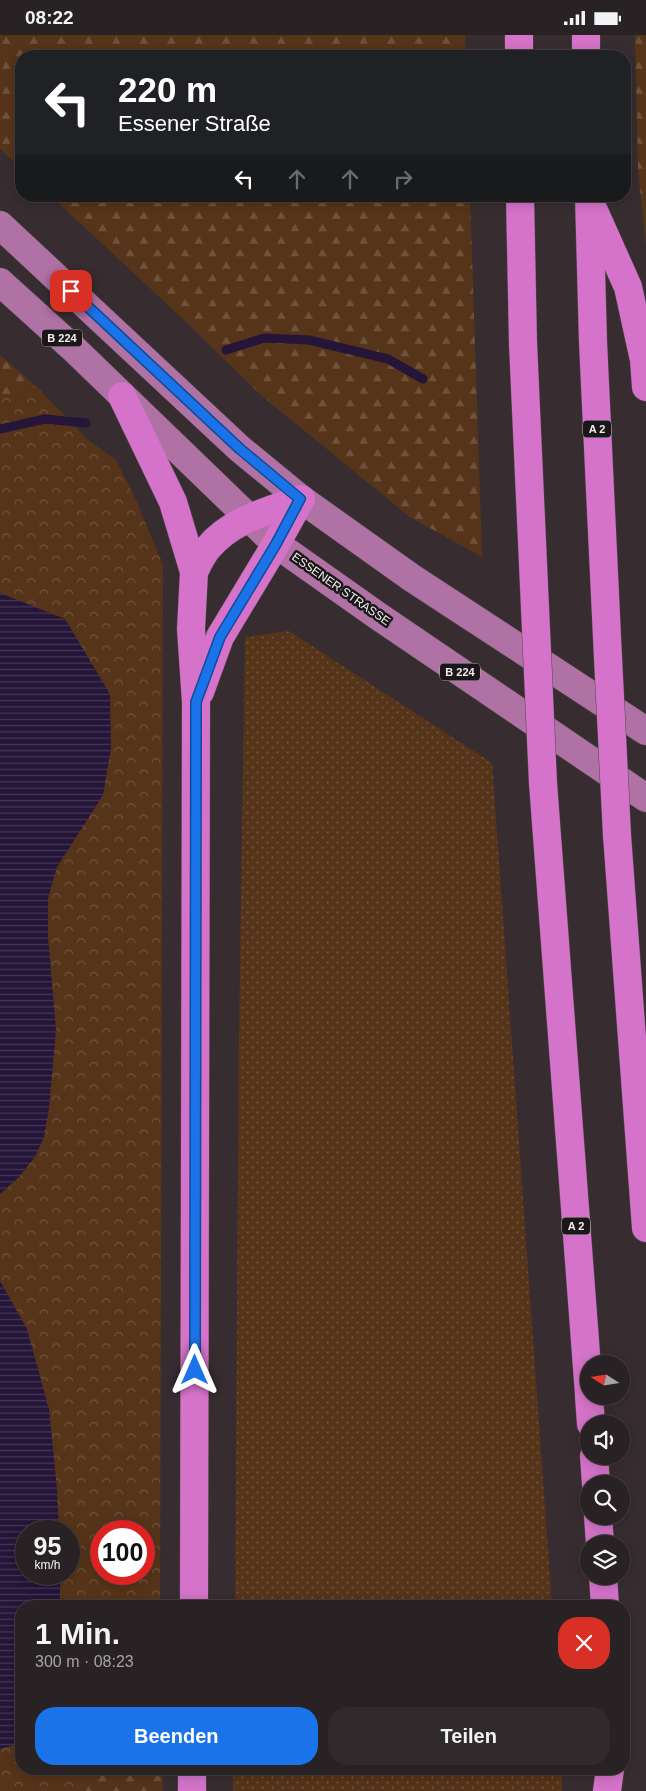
<!DOCTYPE html>
<html lang="de">
<head>
<meta charset="utf-8">
<style>
	:root { --surface:#292224; --page:#312a2c; --text:#f1f3f6; --muted:#a5a4a6; --line:#453f41; --accent:#1a73e8 }
	body { margin:0; font-family:Helvetica,sans-serif; background:var(--page); color:var(--text); height:100vh; display:flex; flex-direction:column; font-size:19px; white-space:nowrap }
	* { box-sizing:border-box; margin:0 }
	p { font-size:16px; color:var(--muted) }
	.icon { flex:none; width:28px; height:28px; fill:none; stroke:currentColor; stroke-width:2; stroke-linecap:round; stroke-linejoin:round }
	.map { position:relative; flex:1; overflow:hidden }
	.drawer { position:absolute; left:15px; top:1565px; width:615px; height:175px; display:flex; flex-direction:column; background:var(--surface); border-radius:20px; box-shadow:0 2px 12px #0003,0 0 0 1px var(--line) }
	.drawer>* { flex:none }
	.banner { position:absolute; left:15px; top:15px; width:616px; height:152px; border-radius:20px; box-shadow:0 2px 12px #0003,0 0 0 1px var(--line); background:#202124; color:#fff; overflow:hidden }
	.needle { width:32px; rotate:282deg }
	.controls { position:absolute; left:580px; top:1320px; display:grid; gap:10px }
	.controls a { display:grid; place-items:center; width:50px; height:50px; border-radius:50%; background:var(--surface); box-shadow:0 2px 12px #0003,0 0 0 1px var(--line); font-size:25px }
	.speed { position:absolute; left:15px; top:1485px; display:flex; gap:10px; font-size:25px; font-weight:700; text-align:center }
	.speed>* { display:grid; place-content:center; width:65px; height:65px; border-radius:50%; background:var(--surface); box-shadow:0 2px 12px #0003,0 0 0 1px var(--line); line-height:1 }
	.speed small { font-size:12px; font-weight:400 }
	.speed .limit { border:8px solid #d22; background:#fff; color:#111 }
	.pin { position:absolute; display:grid; place-items:center; width:42px; height:42px; color:#fff; margin:-21px; border-radius:10px; box-shadow:0 2px 8px #0006 }
	.me { position:absolute; width:55px; margin:-28px; rotate:0deg; stroke-linejoin:round; filter:drop-shadow(0 0 4px #0008) }
	.turn { display:flex; align-items:center; gap:18px; height:105px; padding:0 20px; font-size:22px }
	.turn .icon { width:65px; height:65px; stroke-width:2.5 }
	.turn b { display:block; font-size:35px; line-height:42px }
	.lanes { display:flex; align-items:center; height:48px; padding:0 20px; background:#0003; justify-content:center; gap:25px; direction:ltr }
	.lanes .off { opacity:.35 }
	.round { display:grid; place-items:center; flex:none; width:52px; height:52px; border-radius:20px; background:var(--page) }
	.head { display:flex; align-items:center; justify-content:space-between; height:85px; padding:0 20px }
	h1 { font-size:30px; font-weight:600; line-height:38px }
	.action { display:flex; gap:10px; margin-top:auto; padding:10px 20px }
	.action a { flex:1; height:58px; border-radius:20px; background:var(--accent); color:#fff; font-size:20px; font-weight:600; line-height:58px; text-align:center }
	.action a+a { background:var(--page); color:var(--text) }
	.status { display:flex; justify-content:space-between; align-items:center; height:35px; padding:0 25px; background:var(--surface); direction:ltr }
	.status svg { height:14px; fill:currentColor }
	.map>svg:first-child { display:block }
</style>
</head>
<body>
<div class="status"><b>08:22</b><svg viewBox="0 0 49 12"><path d="M0 12V9h3v3zM5 12V6h3v6zM10 12V3h3v9zM15 12V0h3v12zM26 1h20v11H26zM47 4h2v5h-2z"/></svg></div>
<div class="map">
<svg width="646" height="1756" viewBox="0 0 646 1756">
	<defs>
		<pattern id="grass-dots" width="8" height="8" patternUnits="userSpaceOnUse" patternTransform="scale(1.25)"><rect width="8" height="8" fill="#563419"/><path d="M2 2h.1M6 6h.1" fill="none" stroke="#6f523b" stroke-width="1.8" stroke-linecap="round"/></pattern>
		<pattern id="forest-firs" width="22" height="20" patternUnits="userSpaceOnUse" patternTransform="scale(1.25)"><rect width="22" height="20" fill="#563419"/><path d="M5 1l3.5 6h-7zM16 11l3.5 6h-7z" fill="#6f523b"/></pattern>
		<pattern id="park-crowns" width="20" height="18" patternUnits="userSpaceOnUse" patternTransform="scale(1.25)"><rect width="20" height="18" fill="#563419"/><path d="M2 6a3 3 0 1 1 6 0M12 15a3 3 0 1 1 6 0" fill="none" stroke="#6f523b"/></pattern>
		<pattern id="water-rules" width="6" height="5" patternUnits="userSpaceOnUse" patternTransform="scale(1.25)"><rect width="6" height="5" fill="#251539"/><path d="M0 2.5h6" fill="none" stroke="#453756"/></pattern>
	</defs>
	<rect width="100%" height="100%" fill="#372d30"/>
	<g fill="url(#grass-dots)">
		<polygon points="289,596 492,728 552,1571 235,1571 239,1004 245,602"/>
		<rect x="233" y="1734" width="329" height="22"/>
	</g>
	<g fill="url(#forest-firs)">
		<polygon points="0,0 465,0 466,21 21,21 21,133 0,114"/>
		<polygon points="635,0 646,0 646,209 638,137"/>
		<polygon points="51,161 470,161 482,522 410,482 262,361 184,285"/>
		<polygon points="0,320 37,352 0,364"/>
		<polygon points="105,1734 162,1734 163,1756 77,1756"/>
	</g>
	<path fill="url(#park-crowns)" fill-rule="evenodd" d="M37,352L88,405L116,425L133,458L163,530L160,1571H21V1734H105L77,1756H0V364ZM26,1496H69V1539H26ZM101,1496H144V1539H101Z"/>
	<g fill="url(#water-rules)">
		<polygon points="0,558 65,584 110,659 111,713 103,760 57,832 48,863 48,901 56,995 49,1073 44,1102 35,1122 19,1142 0,1159"/>
		<polygon points="0,1246 27,1294 49,1374 57,1454 59,1496 26,1496 26,1539 60,1539 60,1571 21,1571 21,1704 20,1708 0,1714"/>
	</g>
	<g fill="none" stroke-linecap="round" stroke-linejoin="round">
		<g stroke="#251539" stroke-width="9">
			<polyline points="226,315 264,303 309,305 388,324 423,344"/>
			<polyline points="0,394 45,384 86,388"/>
		</g>
		<defs>
			<g id="major">
				<polyline points="0,190 240,414 301,464 412,543 646,696"/>
				<polyline points="0,247 75,315 276,509 378,581 646,763"/>
			</g>
			<g id="highway">
				<polyline points="519,0 519,21"/>
				<polyline points="586,0 586,21"/>
				<polyline points="520,161 523,308 535,573"/>
				<polyline points="589,161 593,307 608,623"/>
				<polyline points="594,176 628,252 644,325 646,352"/>
				<polyline points="122,361 173,467 194,537 191,594 196,667 194,1571"/>
				<path d="M194,537C198,529 202,520 208,513C231,485 268,476 301,464"/>
				<polyline points="200,657 220,602 276,509 301,464"/>
				<polyline points="543,748 589,1359"/>
				<polyline points="617,800 646,1193"/>
				<polyline points="589,1361 591,1389"/>
				<polyline points="594,1421 596,1449"/>
				<polyline points="598,1481 600,1509"/>
				<polyline points="603,1541 605,1571"/>
				<polyline points="192,1756 192,1734"/>
				<polyline points="607,1756 610,1734"/>
			</g>
		</defs>
		<use href="#major" stroke="#514a4c" stroke-width="29"/>
		<use href="#highway" stroke="#514a4c" stroke-width="29"/>
		<use href="#major" stroke="#b071a5" stroke-width="28"/>
		<use href="#highway" stroke="#d473c9" stroke-width="28"/>
		<defs>
			<g id="highway-bridge">
				<polyline points="535,573 543,748"/>
				<polyline points="608,623 617,800"/>
			</g>
		</defs>
		<use href="#highway-bridge" stroke="#514a4c" stroke-width="29" stroke-linecap="butt"/>
		<use href="#highway-bridge" stroke="#d473c9" stroke-width="28"/>
	</g>
	<g fill="none" stroke-linecap="round" stroke-linejoin="round">
		<defs>
			<polyline id="route" points="71,256 240,414 300,464 276,509 220,602 196,667 195,1335"/>
		</defs>
		<use href="#route" stroke="#114b97" stroke-width="12"/>
		<use href="#route" stroke="#1a73e8" stroke-width="9"/>
	</g>
	<g text-anchor="middle" stroke-width="5" stroke-linejoin="round" paint-order="stroke">
		<g fill="#1b1718" stroke="#b3adae" stroke-width="1">
			<rect x="42" y="294.5" width="40" height="17" rx="4"/>
			<rect x="583" y="385.5" width="28" height="17" rx="4"/>
			<rect x="440" y="628.5" width="40" height="17" rx="4"/>
			<rect x="562" y="1182.5" width="28" height="17" rx="4"/>
		</g>
		<g font-size="11" font-weight="bold" fill="#f4edef">
			<text x="62" y="307">B 224</text>
			<text x="597" y="398">A 2</text>
			<text x="460" y="641">B 224</text>
			<text x="576" y="1195">A 2</text>
		</g>
		<g font-size="12" fill="#f4edef" stroke="#1b1718">
			<text transform="translate(341 554) rotate(35)" y="4">ESSENER STRASSE</text>
		</g>
	</g>
</svg>
<div class="controls">
<a><svg class="needle" viewBox="-14 -14 28 28"><path d="M0-13l5 13h-10z" fill="#e53935"/><path d="M0 13l5-13h-10z" fill="#a5a4a6"/></svg></a>
<a><svg class="icon" aria-label="sound" viewBox="0 0 24 24"><path d="M4 9h4l5-4v14l-5-4H4zM17 9q2 3 0 6"/></svg></a>
<a><svg class="icon" aria-label="search" viewBox="0 0 24 24"><circle cx="10" cy="10" r="6"/><path d="M15 15l6 6"/></svg></a>
<a><svg class="icon" aria-label="layers" viewBox="0 0 24 24"><path d="M12 4l9 5-9 5-9-5zM3 14l9 5 9-5"/></svg></a>
</div>
<div class="speed"><div>95<small>km/h</small></div><div class="limit">100</div></div>
<div class="pin" style="left:71px;top:256px;background:#d93025"><svg class="icon" aria-label="arrive" viewBox="0 0 24 24"><path d="M6 21V4h12l-3 4 3 4H6"/></svg></div>
<svg class="me" style="left:195px;top:1335px" viewBox="-20 -20 40 40"><path d="M0-17L14 15 0 8-14 15z" fill="#1a73e8" stroke="#fff" stroke-width="4"/></svg>
<div class="banner">
<div class="turn"><svg class="icon" aria-label="left" viewBox="0 0 24 24"><path d="M17 20v-9H6M10 6l-5 5 5 5"/></svg><div><b>220 m</b>Essener Straße</div></div>
<div class="lanes"><svg class="icon" aria-label="left" viewBox="0 0 24 24"><path d="M17 20v-9H6M10 6l-5 5 5 5"/></svg><svg class="icon off" aria-label="ahead" viewBox="0 0 24 24"><path d="M12 20V5M6 11l6-6 6 6"/></svg><svg class="icon off" aria-label="ahead" viewBox="0 0 24 24"><path d="M12 20V5M6 11l6-6 6 6"/></svg><svg class="icon off" aria-label="right" viewBox="0 0 24 24"><path d="M7 20v-9h11M14 6l5 5-5 5"/></svg></div>
</div>
<section class="drawer">
<div class="head"><div><h1>1 Min.</h1><p>300 m · 08:23</p></div><a class="round" style="background:#d93025;color:#fff"><svg class="icon" aria-label="close" viewBox="0 0 24 24"><path d="M6 6l12 12M18 6L6 18"/></svg></a></div>
<div class="action"><a>Beenden</a><a>Teilen</a></div>
</section>
</div>
</body>
</html>
